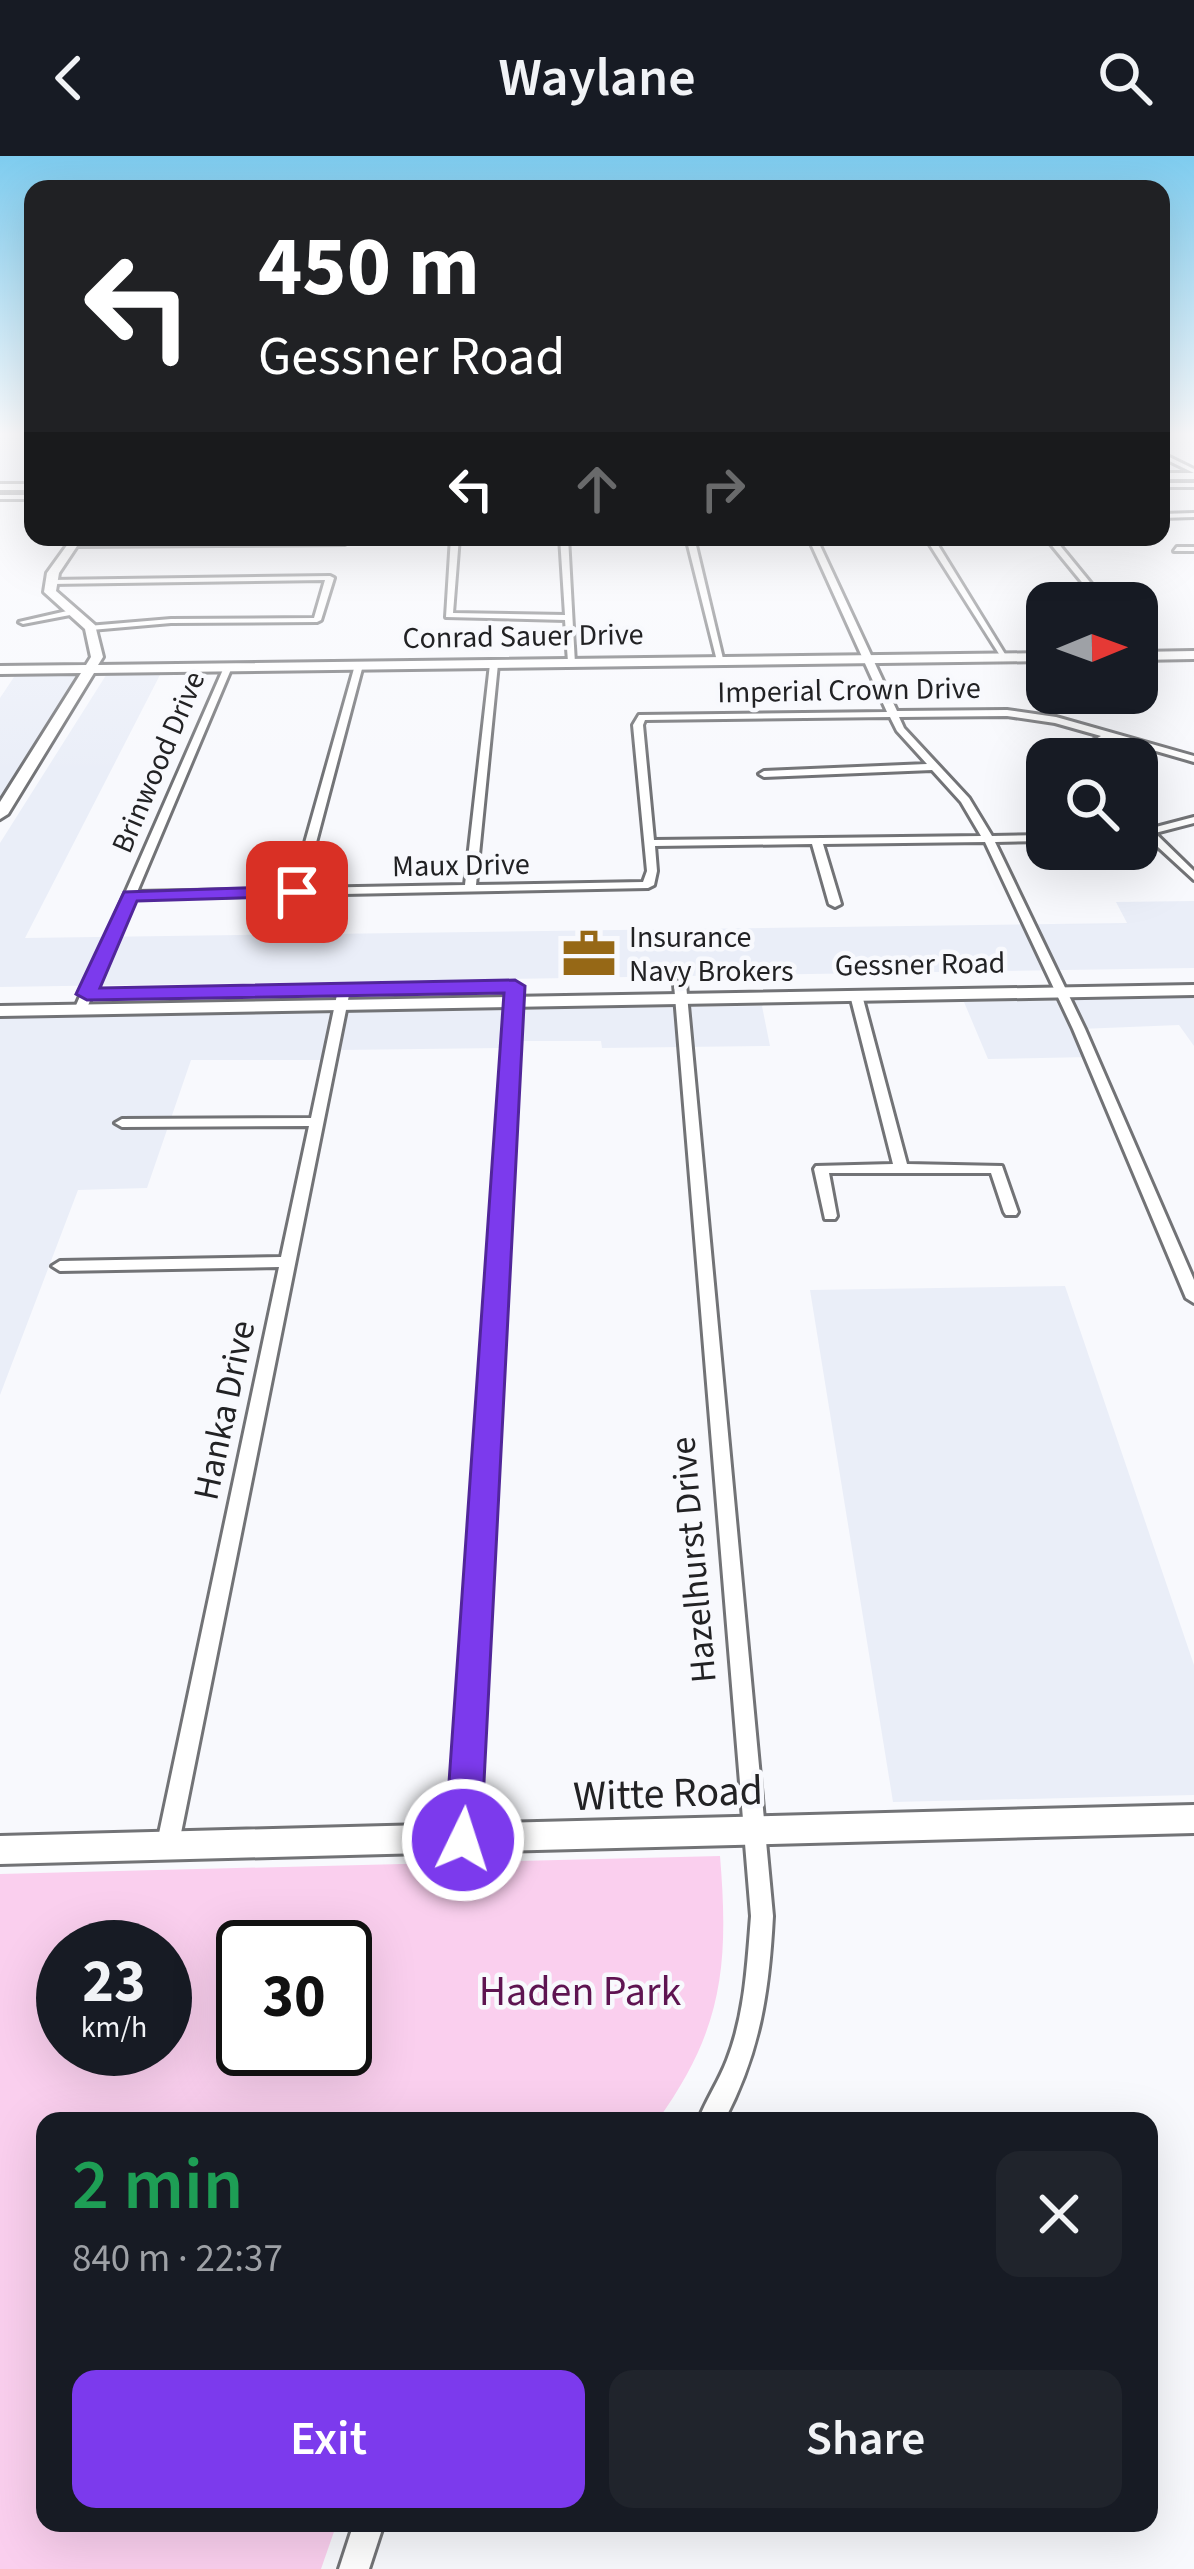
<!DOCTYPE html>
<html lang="en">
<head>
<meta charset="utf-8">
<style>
	:root { --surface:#171b24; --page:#20242c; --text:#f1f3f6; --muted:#9ea1a6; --accent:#7c3aed }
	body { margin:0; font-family:"Source Sans 3",sans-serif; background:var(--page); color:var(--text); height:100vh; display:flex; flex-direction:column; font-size:45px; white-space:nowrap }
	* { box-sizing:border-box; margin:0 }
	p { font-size:39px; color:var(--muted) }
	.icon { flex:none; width:66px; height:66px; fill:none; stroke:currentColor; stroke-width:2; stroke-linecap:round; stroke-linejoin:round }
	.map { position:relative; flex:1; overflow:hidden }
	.sheet { position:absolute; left:36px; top:1956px; width:1122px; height:420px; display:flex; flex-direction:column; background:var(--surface); border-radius:24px; box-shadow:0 12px 48px #0002 }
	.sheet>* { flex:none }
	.guide { position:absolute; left:24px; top:24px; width:1146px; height:366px; border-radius:24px; box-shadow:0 12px 48px #0002; background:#202124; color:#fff; overflow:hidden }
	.needle { width:78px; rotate:89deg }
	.controls { position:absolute; left:1026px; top:426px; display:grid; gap:24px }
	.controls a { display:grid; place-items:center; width:132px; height:132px; border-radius:24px; background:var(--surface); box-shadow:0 12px 48px #0002; font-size:60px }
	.speed { position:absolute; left:36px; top:1764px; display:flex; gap:24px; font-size:60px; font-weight:700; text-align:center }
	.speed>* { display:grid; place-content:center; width:156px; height:156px; border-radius:50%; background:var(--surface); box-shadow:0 12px 48px #0002; line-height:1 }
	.speed small { font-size:30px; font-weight:400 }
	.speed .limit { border:6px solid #111; border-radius:18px; background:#fff; color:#111 }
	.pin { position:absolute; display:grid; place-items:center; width:102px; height:102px; color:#fff; margin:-51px; border-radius:24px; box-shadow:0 6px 18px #0006 }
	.me { position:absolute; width:132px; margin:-66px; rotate:4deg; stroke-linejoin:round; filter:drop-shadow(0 0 9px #0008) }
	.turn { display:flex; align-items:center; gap:42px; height:252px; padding:0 36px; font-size:54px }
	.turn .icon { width:156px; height:156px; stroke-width:2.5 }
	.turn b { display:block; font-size:84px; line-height:102px }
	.lanes { display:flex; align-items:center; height:114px; padding:0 36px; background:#0003; justify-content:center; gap:60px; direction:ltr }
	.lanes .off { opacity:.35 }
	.round { display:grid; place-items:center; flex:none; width:126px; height:126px; border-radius:24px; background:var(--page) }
	.head { display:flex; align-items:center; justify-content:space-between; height:204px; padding:0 36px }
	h1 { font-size:72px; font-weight:600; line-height:90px; color:#1e9e55 }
	.cta { display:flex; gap:24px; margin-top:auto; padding:24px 36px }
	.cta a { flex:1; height:138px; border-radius:24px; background:var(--accent); color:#fff; font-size:48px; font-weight:600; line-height:138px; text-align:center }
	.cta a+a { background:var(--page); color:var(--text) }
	header { display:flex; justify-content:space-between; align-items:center; height:156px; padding:0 36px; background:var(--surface); font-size:54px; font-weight:600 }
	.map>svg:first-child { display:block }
</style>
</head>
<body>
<header><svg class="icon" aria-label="back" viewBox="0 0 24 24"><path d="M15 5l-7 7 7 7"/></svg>Waylane<svg class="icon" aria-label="search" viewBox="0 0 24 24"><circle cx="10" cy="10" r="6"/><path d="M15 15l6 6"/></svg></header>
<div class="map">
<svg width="1194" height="2413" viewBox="0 0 1194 2413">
	<rect width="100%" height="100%" fill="#f8f9fd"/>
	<g fill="#eaeef8">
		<polygon points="33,281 33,329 0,329 0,282"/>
		<polygon points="162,515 25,782 1127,767 1116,746 1194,745 1194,812 0,831 0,687 108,516"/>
		<polygon points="74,517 78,521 0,641 0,542 16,518"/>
		<polygon points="1194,841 1194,890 1179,869 1080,873 1091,901 988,903 964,846"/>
		<polygon points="762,850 770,890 602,892 601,885 522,885 501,892 340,894 322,904 191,904 147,1032 78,1034 0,1239 0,861"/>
		<polygon points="1065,1130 1194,1509 1194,1639 893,1646 810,1134"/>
	</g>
	<path fill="#facfee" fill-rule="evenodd" d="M720,1700C729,1809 723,1874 657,1965H45V2367H337L321,2413H0V1718ZM63,1791H165V1893H63ZM243,1791H345V1893H243Z"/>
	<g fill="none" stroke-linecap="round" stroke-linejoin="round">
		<g stroke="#64b2ba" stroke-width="3">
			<polyline points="1161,325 1194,325"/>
			<polyline points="0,337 33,336"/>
		</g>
		<defs>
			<g id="street">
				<polygon points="1161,297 1194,313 1194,317 1161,301"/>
				<rect x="1161" y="327" width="33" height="4"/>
				<rect x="0" y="339" width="33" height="4"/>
				<polygon points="1194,357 1194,361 1161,362 1161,358"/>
				<polygon points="339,381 347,381 345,388 73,390 69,388 73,386 339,384"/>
				<polygon points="451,381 459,381 453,457 565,459 560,381 568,381 575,508 568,506 565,464 446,461"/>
				<polygon points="686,381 694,381 724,507 717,505"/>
				<path d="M808,381H816L897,555L1007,554L1056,561L1194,600V606L1111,582L1072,603H1060L1101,580L1055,567L1007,560L899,561L904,572L969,642L992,680L1047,679V685L995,686L1085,873L1194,1124V1147L1186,1142L1073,873L985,686L823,688L841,748L835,751L829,748L812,688L655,690L657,715L654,729L648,732L134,742L86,854L80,858L74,854L225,509L232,511L137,736L292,733L355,509L359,506L363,509L304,732L465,729L490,508L494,505L498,508L476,729L643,726L647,715L633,569L639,559L887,556ZM890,561L897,575L927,608L764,615L759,618L764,621L932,614L961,646L981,680L654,684L643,569L645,564Z"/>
				<polygon points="925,381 933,381 1008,503 1001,501"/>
				<polygon points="1045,381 1053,381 1107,447 1099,447"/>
				<polygon points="1177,391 1194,391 1194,395 1174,395"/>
				<polygon points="330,420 334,422 321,464 317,466 171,467 91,474 88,470 171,463 314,462 325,424 51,428 47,426 51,424"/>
				<polygon points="67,455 70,459 23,468 19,466"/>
				<polygon points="1137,485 1149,498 1149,502 1143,502 1137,494"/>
				<polygon points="1194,661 1194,667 1155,677 1194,715 1194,724 1146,680 1137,682 1137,676"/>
				<path d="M680,824L686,828L773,1760C769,1837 760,1896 724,1965H698C706,1944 719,1925 727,1904C745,1858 747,1809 751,1760L674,828Z"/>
				<polygon points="515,827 521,831 474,1683 471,1690 463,1693 455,1690 452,1683 509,831"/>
				<polygon points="344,830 350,834 179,1687 176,1694 168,1697 160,1694 157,1687 279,1111 60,1115 52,1110 60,1105 281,1101 309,970 122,971 115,967 122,963 311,962 338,834"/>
				<polygon points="856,835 862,839 907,1008 1002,1010 1018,1056 1016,1059 1006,1059 1004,1056 991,1017 829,1017 837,1060 835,1063 825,1063 814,1013 816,1010 893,1008 850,839"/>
				<polygon points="354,2367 384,2367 369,2413 339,2413"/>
			</g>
			<g id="secondary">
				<rect x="1161" y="317" width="33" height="6"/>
				<rect x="0" y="328" width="33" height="6"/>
				<polygon points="73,381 83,381 59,417 56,435 95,469 103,501 98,509 1047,497 1047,505 94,517 8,658 0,663 0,646 81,517 0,518 0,510 86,509 91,501 85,473 44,436 47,417"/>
				<polygon points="1194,495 1194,503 1137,504 1137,496"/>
				<polygon points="1194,829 1194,839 0,860 0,850"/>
				<polygon points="1194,1649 1194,1677 0,1708 0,1680"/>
			</g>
		</defs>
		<use href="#street" stroke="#727376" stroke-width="6"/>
		<use href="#secondary" stroke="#727376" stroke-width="6"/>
		<use href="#street" fill="#fff" fill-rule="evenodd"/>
		<use href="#secondary" fill="#fff" fill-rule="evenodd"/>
	</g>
	<linearGradient id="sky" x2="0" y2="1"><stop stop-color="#7eccef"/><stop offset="0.45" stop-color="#fcfcfe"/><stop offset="1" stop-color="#fcfcfe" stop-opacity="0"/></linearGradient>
	<rect width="1194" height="618" fill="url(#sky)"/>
	<polygon fill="#7c3aed" stroke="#51269a" stroke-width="3" points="297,730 307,736 304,740 137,745 100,832 515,824 525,830 481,1684 475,1695 463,1700 450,1695 445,1684 504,837 87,844 76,838 124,736"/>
	<defs>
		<symbol id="office-bare" viewBox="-9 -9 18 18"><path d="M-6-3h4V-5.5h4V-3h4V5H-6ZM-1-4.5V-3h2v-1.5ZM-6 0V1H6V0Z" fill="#966816" stroke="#f8f9fd" stroke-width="2.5" paint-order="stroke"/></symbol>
	</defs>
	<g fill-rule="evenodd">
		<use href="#office-bare" x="551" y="760" width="76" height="76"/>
	</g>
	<g text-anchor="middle" stroke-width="9" stroke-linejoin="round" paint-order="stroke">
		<g font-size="30" fill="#222224" stroke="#f8f9fd">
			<text transform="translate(523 480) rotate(-1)" y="10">Conrad Sauer Drive</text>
			<text transform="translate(849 534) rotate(-1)" y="10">Imperial Crown Drive</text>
			<text transform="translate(158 606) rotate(-67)" y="10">Brinwood Drive</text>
			<text transform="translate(461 709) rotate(-1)" y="10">Maux Drive</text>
			<text transform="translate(920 808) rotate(-1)" y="10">Gessner Road</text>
		</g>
		<g font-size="30" fill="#222224" stroke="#f8f9fd" text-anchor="start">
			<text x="629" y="791">Insurance<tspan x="629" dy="34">Navy Brokers</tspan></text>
		</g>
		<g font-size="36" fill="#222224" stroke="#f8f9fd">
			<text transform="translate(223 1254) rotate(-78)" y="13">Hanka Drive</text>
			<text transform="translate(692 1404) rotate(-95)" y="13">Hazelhurst Drive</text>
		</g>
		<g font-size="42" fill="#222224" stroke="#f8f9fd">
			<text transform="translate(668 1636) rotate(-2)" y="15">Witte Road</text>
		</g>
		<g font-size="42" fill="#5e1451" stroke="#f8f9fd">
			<text x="580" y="1849">Haden Park</text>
		</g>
	</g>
</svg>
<div class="controls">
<a><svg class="needle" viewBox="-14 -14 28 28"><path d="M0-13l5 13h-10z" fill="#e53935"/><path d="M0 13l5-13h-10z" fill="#9ea1a6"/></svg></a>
<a><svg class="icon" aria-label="search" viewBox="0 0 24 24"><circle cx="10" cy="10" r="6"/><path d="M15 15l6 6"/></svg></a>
</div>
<div class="speed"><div>23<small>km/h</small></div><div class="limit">30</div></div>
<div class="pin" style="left:297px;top:736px;background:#d93025"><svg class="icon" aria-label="arrive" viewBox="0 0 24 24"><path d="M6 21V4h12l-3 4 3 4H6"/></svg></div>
<svg class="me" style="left:463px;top:1684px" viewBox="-20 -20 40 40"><circle r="17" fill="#7c3aed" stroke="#fff" stroke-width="3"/><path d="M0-11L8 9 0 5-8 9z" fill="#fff"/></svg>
<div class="guide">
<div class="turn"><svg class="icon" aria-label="left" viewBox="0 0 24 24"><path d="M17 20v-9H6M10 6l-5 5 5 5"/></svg><div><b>450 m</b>Gessner Road</div></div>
<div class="lanes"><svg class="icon" aria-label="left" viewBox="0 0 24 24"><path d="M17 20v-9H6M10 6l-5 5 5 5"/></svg><svg class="icon off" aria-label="ahead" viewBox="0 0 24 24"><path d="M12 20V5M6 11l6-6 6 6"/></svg><svg class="icon off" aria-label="right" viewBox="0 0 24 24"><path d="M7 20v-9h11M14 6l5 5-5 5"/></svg></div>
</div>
<section class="sheet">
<div class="head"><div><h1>2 min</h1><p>840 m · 22:37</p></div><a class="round"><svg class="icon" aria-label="close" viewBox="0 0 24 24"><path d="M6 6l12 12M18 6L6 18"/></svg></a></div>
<div class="cta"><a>Exit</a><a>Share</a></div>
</section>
</div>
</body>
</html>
